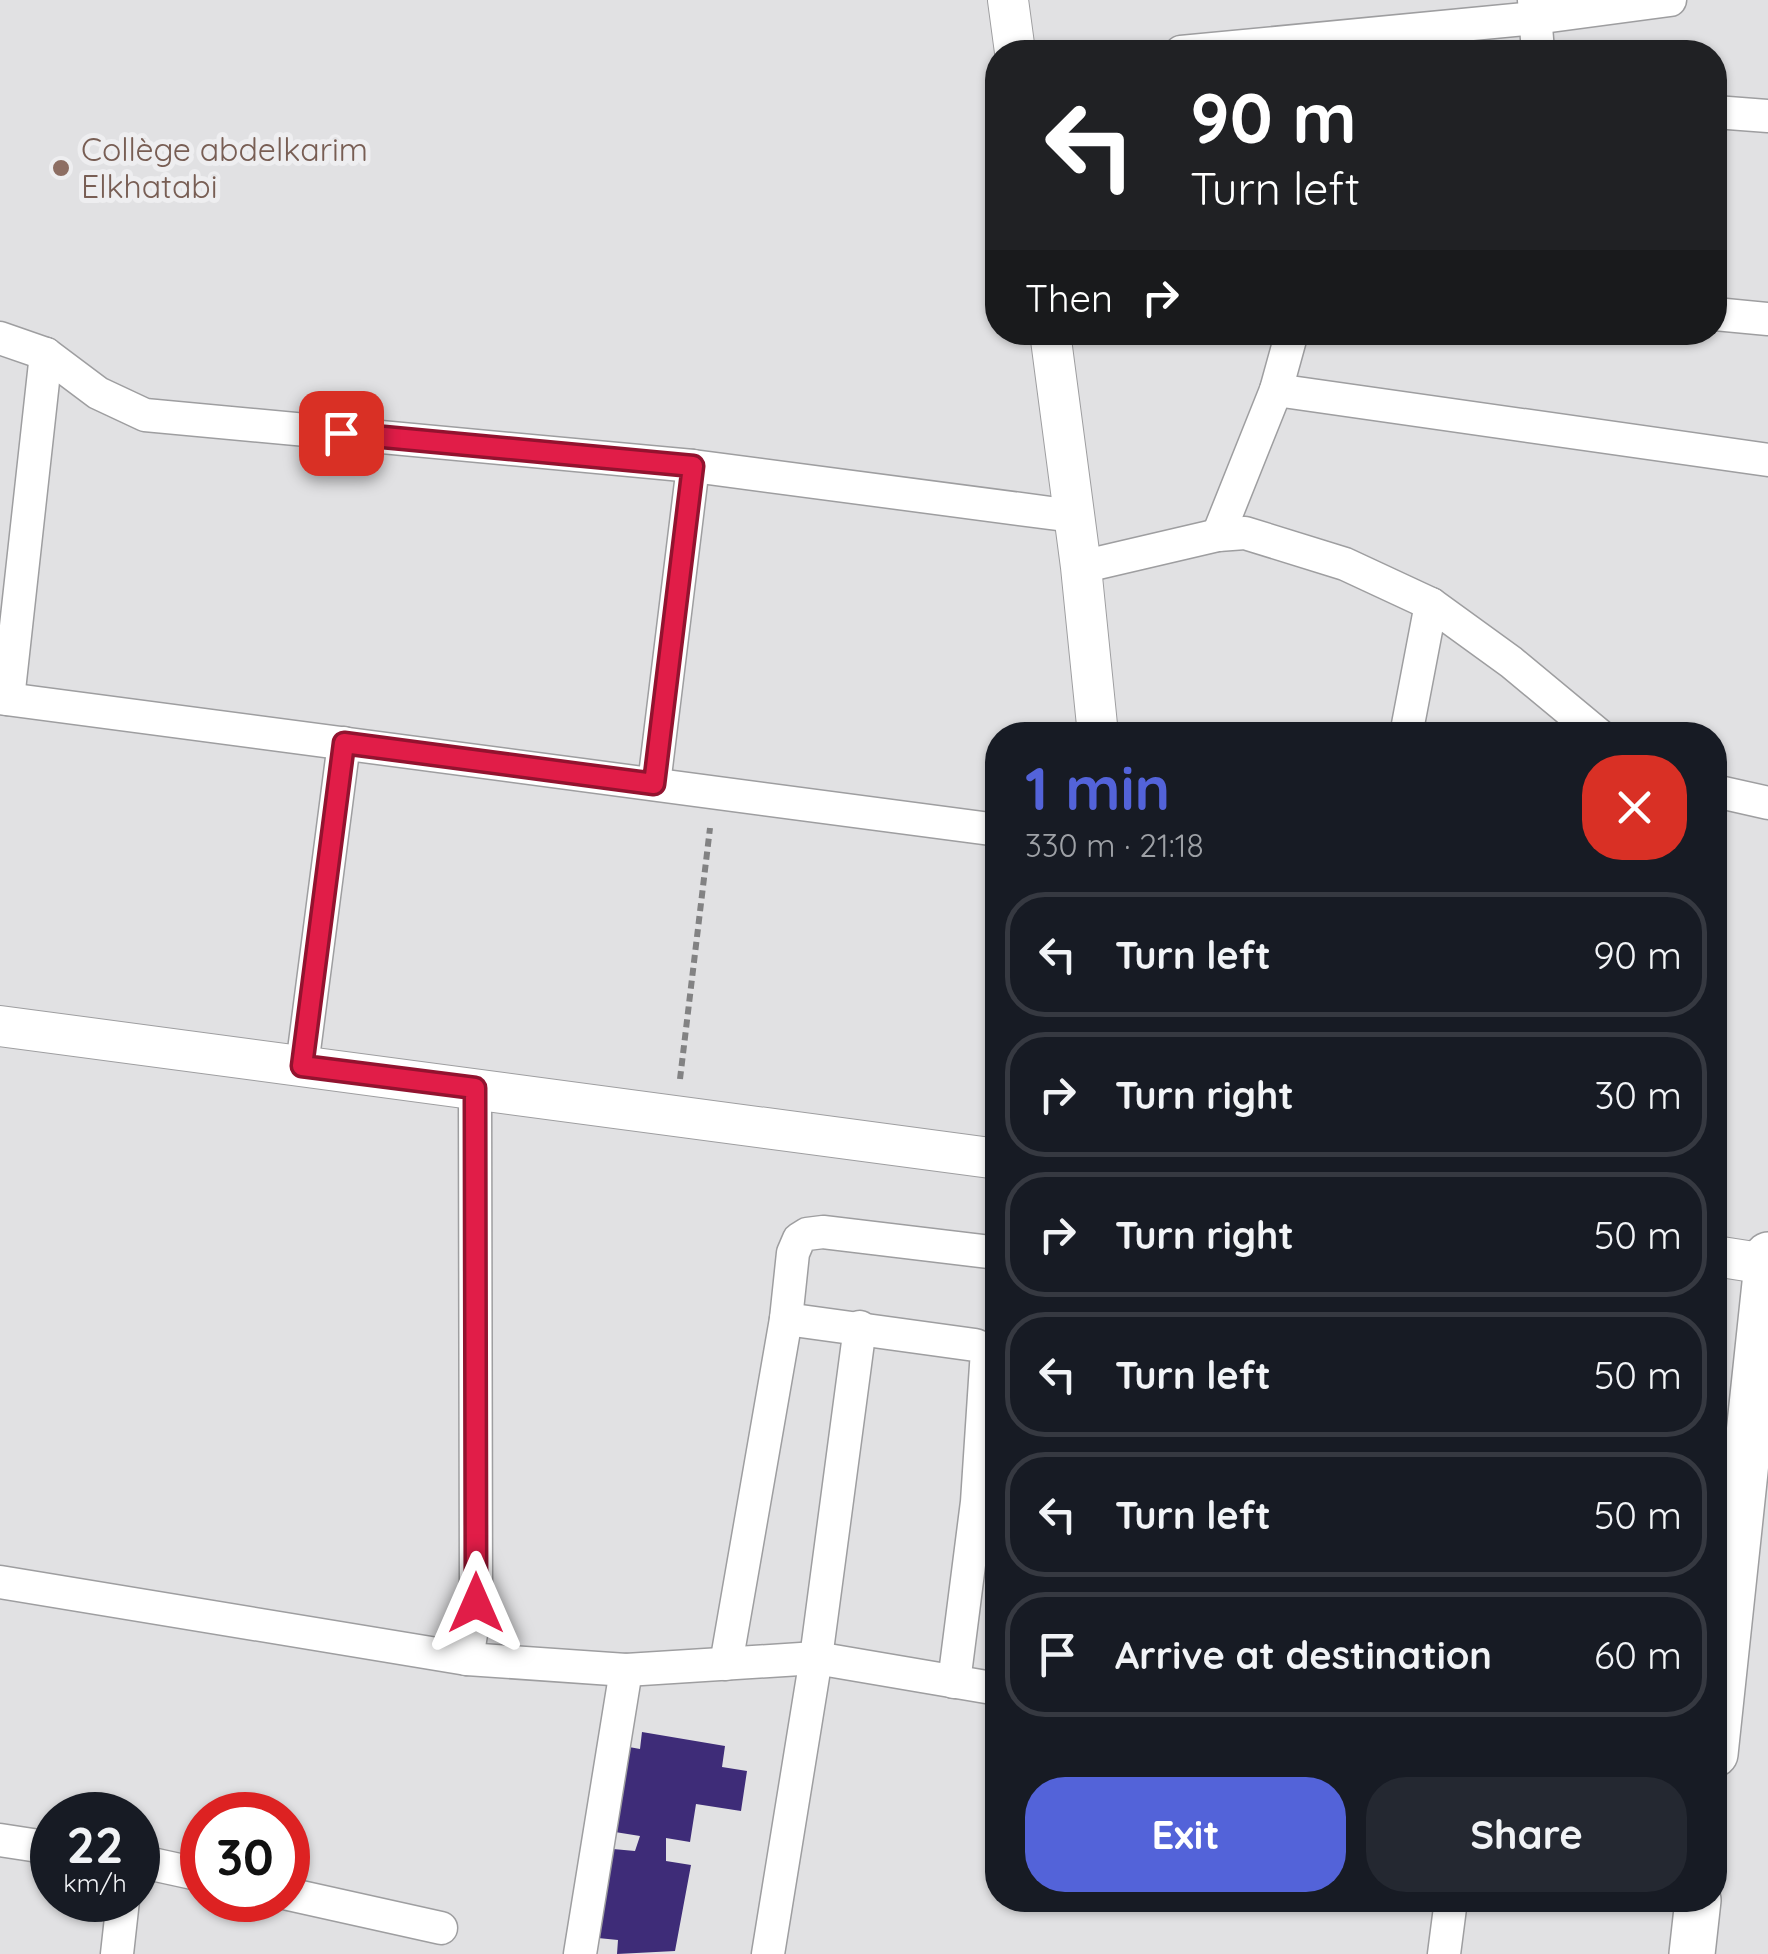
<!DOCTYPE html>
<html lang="en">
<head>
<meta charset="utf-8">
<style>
	:root { --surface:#171b24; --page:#242831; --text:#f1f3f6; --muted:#9ea1a6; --line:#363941; --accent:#5363d9 }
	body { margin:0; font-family:Quicksand,sans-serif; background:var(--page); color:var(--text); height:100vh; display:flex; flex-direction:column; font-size:38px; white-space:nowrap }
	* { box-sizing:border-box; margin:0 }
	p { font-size:32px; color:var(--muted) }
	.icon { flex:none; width:55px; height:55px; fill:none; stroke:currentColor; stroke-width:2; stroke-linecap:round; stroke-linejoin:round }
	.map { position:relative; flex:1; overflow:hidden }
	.side { position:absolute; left:985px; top:722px; width:742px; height:1190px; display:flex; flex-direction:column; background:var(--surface); border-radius:40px; box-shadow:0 2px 8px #0004 }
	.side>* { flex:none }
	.banner { position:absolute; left:985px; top:40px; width:742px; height:305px; border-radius:40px; box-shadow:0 2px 8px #0004; background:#202124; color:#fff; overflow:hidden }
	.speed { position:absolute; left:30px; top:1792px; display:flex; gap:20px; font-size:50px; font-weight:700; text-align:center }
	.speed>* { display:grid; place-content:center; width:130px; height:130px; border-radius:50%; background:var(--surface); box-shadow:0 2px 8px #0004; line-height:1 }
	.speed small { font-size:25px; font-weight:400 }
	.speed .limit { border:15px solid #d22; background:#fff; color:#111 }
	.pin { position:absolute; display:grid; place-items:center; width:85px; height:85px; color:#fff; margin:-42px; border-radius:20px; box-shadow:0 5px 15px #0006 }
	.me { position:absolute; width:110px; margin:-55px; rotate:0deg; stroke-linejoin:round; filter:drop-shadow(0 0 8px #0008) }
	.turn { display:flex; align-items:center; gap:35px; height:210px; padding:0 40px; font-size:45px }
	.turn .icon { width:130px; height:130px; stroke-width:2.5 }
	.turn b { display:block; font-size:70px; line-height:85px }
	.then { display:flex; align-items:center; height:95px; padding:0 40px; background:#0003; gap:20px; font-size:38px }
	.round { display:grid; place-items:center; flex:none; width:105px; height:105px; border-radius:40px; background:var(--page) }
	.overview { display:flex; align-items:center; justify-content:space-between; height:170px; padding:0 40px }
	h1 { font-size:60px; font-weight:700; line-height:75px; color:var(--accent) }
	.cta { display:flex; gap:20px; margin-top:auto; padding:20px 40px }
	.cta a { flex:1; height:115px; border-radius:40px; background:var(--accent); color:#fff; font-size:40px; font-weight:700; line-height:115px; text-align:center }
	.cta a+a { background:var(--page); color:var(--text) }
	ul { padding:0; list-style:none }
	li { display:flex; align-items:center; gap:30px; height:125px; margin:0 20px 15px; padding:0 20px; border:5px solid var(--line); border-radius:40px }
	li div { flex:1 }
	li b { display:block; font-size:38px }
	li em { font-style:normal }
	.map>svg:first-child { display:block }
</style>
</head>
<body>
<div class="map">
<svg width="1768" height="1954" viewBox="0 0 1768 1954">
	<rect width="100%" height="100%" fill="#e1e1e3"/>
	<polygon fill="#3e2c78" points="642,1732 725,1746 722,1767 747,1771 741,1811 696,1804 690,1842 666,1838 666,1861 691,1865 675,1951 617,1954 618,1940 598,1938 613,1849 635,1851 640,1836 615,1832 629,1747 640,1749"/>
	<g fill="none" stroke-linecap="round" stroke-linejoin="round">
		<defs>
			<g id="minor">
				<polyline points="1534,0 1538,52"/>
				<polyline points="1181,52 1535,18 1670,0"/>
				<polyline points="1715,112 1768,116"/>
				<polyline points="1715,314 1768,319"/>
				<polyline points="0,338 46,354 98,393 145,415 693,466 1073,516"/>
				<polyline points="1276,390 1768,460"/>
				<polyline points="1218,535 1276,390 1292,332"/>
				<polyline points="1081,567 1218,535 1245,533 1345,564 1431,604 1511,662 1599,735"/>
				<polyline points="0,698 998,830"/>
				<polyline points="8,699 46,354"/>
				<polyline points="1406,735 1431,604"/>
				<polyline points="654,784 693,466"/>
				<polyline points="1715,791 1768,803"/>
				<polyline points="302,1066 344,743"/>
				<polyline points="786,1319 975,1345 987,1350 977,1502 954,1682"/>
				<polyline points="0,1582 467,1659 626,1670 816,1658 998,1689"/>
				<polyline points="467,1659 476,1603 475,1088"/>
				<polyline points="726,1664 786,1319 793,1253 799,1239 807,1234 823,1232 998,1253"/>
				<polyline points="0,1840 52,1848"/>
				<polyline points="138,1861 202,1875"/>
				<polyline points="288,1894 441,1928"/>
				<polyline points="117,1954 123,1900"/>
				<polyline points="580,1954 626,1670"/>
				<polyline points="768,1954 816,1658 860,1327"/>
				<polyline points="1444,1954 1451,1900"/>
			</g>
			<g id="tertiary">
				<polyline points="1008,0 1015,52"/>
				<polyline points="1050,332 1081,567 1098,735"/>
				<polyline points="0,1026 998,1159"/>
				<polyline points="1715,1256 1766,1264"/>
			</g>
			<g id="secondary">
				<polyline points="1715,1754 1768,1255"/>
				<polyline points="1692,1954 1698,1900"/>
			</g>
		</defs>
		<use href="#minor" stroke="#9e9ea0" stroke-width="35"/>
		<use href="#tertiary" stroke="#9e9ea0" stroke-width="42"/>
		<use href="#secondary" stroke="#9e9ea0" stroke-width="48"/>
		<polyline stroke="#828283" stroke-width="6" stroke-dasharray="8 5" stroke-linecap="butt" points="680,1079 710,828"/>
		<use href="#minor" stroke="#fff" stroke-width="32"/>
		<use href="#tertiary" stroke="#fff" stroke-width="40"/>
		<use href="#secondary" stroke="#fff" stroke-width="45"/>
	</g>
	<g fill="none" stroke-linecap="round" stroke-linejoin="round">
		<defs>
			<polyline id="route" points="341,433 693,466 654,784 344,743 302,1066 475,1088 476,1603"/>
		</defs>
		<use href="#route" stroke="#92132f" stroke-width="25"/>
		<use href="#route" stroke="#e11d48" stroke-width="18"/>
	</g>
	<circle fill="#8d6e63" stroke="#eeeef0" stroke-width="4" cx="61" cy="168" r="10"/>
	<g text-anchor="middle" stroke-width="10" stroke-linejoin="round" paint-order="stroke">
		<g font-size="32" fill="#785e54" stroke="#eeeef0" text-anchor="start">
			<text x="81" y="161">Collège abdelkarim<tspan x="81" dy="37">Elkhatabi</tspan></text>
		</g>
	</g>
</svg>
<div class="speed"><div>22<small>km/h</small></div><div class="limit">30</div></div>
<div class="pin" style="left:341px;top:433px;background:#d93025"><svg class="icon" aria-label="arrive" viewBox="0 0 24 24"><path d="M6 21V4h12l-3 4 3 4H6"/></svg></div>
<svg class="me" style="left:476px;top:1603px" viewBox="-20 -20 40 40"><path d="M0-17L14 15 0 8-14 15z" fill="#e11d48" stroke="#fff" stroke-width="4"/></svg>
<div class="banner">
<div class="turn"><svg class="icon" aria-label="left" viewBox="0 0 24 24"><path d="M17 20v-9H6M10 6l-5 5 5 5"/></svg><div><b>90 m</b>Turn left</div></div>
<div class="then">Then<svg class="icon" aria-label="right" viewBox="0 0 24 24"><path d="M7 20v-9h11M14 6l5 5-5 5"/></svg></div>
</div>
<section class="side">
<div class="overview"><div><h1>1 min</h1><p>330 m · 21:18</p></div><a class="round" style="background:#d93025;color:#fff"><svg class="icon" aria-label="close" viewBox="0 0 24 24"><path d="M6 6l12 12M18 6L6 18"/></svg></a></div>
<ul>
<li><svg class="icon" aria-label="left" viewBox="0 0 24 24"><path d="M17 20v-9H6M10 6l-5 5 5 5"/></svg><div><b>Turn left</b></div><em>90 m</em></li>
<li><svg class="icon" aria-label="right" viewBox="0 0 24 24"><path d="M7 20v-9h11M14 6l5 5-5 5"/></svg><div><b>Turn right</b></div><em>30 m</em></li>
<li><svg class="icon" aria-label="right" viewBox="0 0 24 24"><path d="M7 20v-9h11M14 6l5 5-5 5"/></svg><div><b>Turn right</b></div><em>50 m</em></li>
<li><svg class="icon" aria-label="left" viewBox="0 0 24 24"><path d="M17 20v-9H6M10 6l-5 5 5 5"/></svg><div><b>Turn left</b></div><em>50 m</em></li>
<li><svg class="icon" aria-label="left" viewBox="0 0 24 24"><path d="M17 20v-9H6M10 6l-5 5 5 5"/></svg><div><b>Turn left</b></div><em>50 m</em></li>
<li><svg class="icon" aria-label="arrive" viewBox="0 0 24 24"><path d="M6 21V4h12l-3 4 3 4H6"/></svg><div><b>Arrive at destination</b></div><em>60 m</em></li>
</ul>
<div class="cta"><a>Exit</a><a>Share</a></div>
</section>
</div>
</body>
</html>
